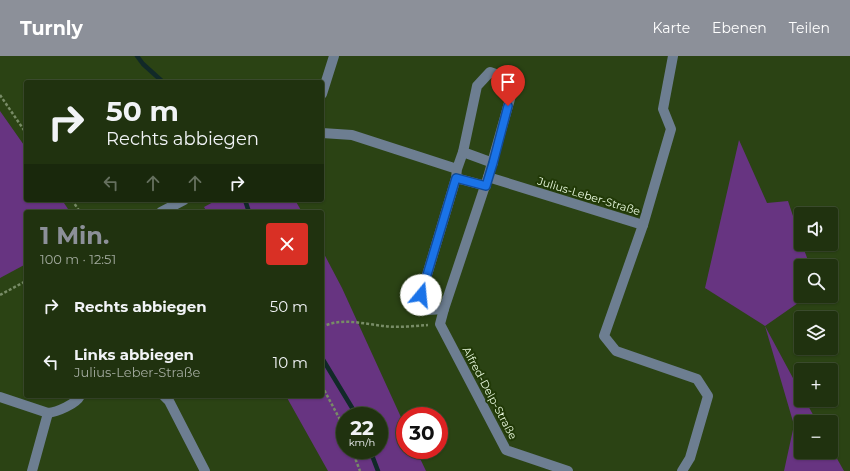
<!DOCTYPE html>
<html lang="de">
<head>
<meta charset="utf-8">
<style>
	:root { --surface:#20320f; --page:#2d3e1d; --text:#f1f3f6; --muted:#a2aa9e; --line:#3d4d2f; --accent:#8c9099 }
	body { margin:0; font-family:Montserrat,sans-serif; background:var(--page); color:var(--text); height:100vh; display:flex; flex-direction:column; font-size:15px; white-space:nowrap }
	* { box-sizing:border-box; margin:0 }
	p { font-size:13px; color:var(--muted) }
	.icon { flex:none; width:22px; height:22px; fill:none; stroke:currentColor; stroke-width:2; stroke-linecap:round; stroke-linejoin:round }
	.map { position:relative; flex:1; overflow:hidden }
	.sheet { position:absolute; left:24px; top:154px; width:300px; height:188px; display:flex; flex-direction:column; background:var(--surface); border-radius:4px; box-shadow:0 1px 3px #0004,0 0 0 1px var(--line) }
	.sheet>* { flex:none }
	.banner { position:absolute; left:24px; top:24px; width:300px; height:122px; border-radius:4px; box-shadow:0 1px 3px #0004,0 0 0 1px var(--line); background:#20320f; color:var(--text); overflow:hidden }
	.tools { position:absolute; left:794px; top:151px; display:grid; gap:8px }
	.tools a { display:grid; place-items:center; width:44px; height:44px; border-radius:4px; background:var(--surface); box-shadow:0 1px 3px #0004,0 0 0 1px var(--line); font-size:20px }
	.speed { position:absolute; left:336px; top:351px; display:flex; gap:8px; font-size:20px; font-weight:700; text-align:center }
	.speed>* { display:grid; place-content:center; width:52px; height:52px; border-radius:50%; background:var(--surface); box-shadow:0 1px 3px #0004,0 0 0 1px var(--line); line-height:1 }
	.speed small { font-size:10px; font-weight:400 }
	.speed .limit { border:6px solid #d22; background:#fff; color:#111 }
	.pin { position:absolute; display:grid; place-items:center; width:34px; height:34px; color:#fff; margin:-41px -17px; border-radius:50% 50% 50% 0; rotate:-45deg; box-shadow:0 0 4px #0007 }
	.pin .icon { rotate:45deg }
	.me { position:absolute; width:44px; margin:-22px; rotate:17deg; stroke-linejoin:round; filter:drop-shadow(0 0 3px #0008) }
	.turn { display:flex; align-items:center; gap:14px; height:84px; padding:0 16px; font-size:18px }
	.turn .icon { width:52px; height:52px; stroke-width:2.5 }
	.turn b { display:block; font-size:28px; line-height:34px }
	.lanes { display:flex; align-items:center; height:38px; padding:0 16px; background:#0003; justify-content:center; gap:20px; direction:ltr }
	.lanes .off { opacity:.35 }
	.round { display:grid; place-items:center; flex:none; width:42px; height:42px; border-radius:4px; background:var(--page) }
	.head { display:flex; align-items:center; justify-content:space-between; height:68px; padding:0 16px }
	h1 { font-size:24px; font-weight:700; line-height:30px; color:var(--accent) }
	ul { padding:0; list-style:none }
	li { display:flex; align-items:center; gap:12px; height:56px; padding:0 16px }
	li div { flex:1 }
	li b { display:block; font-size:15px }
	li em { font-style:normal }
	header { display:flex; align-items:center; gap:24px; box-sizing:border-box; height:56px; padding:0 20px; background:var(--accent); color:#fff }
	header strong { font-size:19px }
	nav { display:flex; gap:22px; margin-inline-start:auto; font-size:14px }
	.map>svg:first-child { display:block }
</style>
</head>
<body>
<header>
<strong>Turnly</strong>
<nav><a>Karte</a><a>Ebenen</a><a>Teilen</a></nav>
</header>
<div class="map">
<svg width="850" height="415" viewBox="0 0 850 415">
	<rect width="100%" height="100%" fill="#2b4314"/>
	<g fill="#673481" fill-rule="evenodd">
		<polygon points="0,55 26,92 26,144 62,144 70,156 26,156 26,208 0,222"/>
		<polygon points="739,84 767,147 788,145 801,184 801,188 802,188 810,210 801,210 801,240 808,240 765,270 801,337 801,344 805,344 817,366 801,366 801,396 831,396 831,392 844,415 784,415 794,369 765,270 705,232"/>
		<polygon points="217,144 295,144 302,156 207,156 204,151"/>
		<path d="M322,194L342,232L405,370V394H416L426,415H328L286,340H322ZM345,360H379V394H345Z"/>
	</g>
	<g fill="none" stroke-linecap="round" stroke-linejoin="round">
		<g stroke="#112928" stroke-width="4.5">
			<polyline points="137,0 143,8 163,26"/>
			<polyline points="245,144 249,156"/>
			<polyline points="322,302 354,355 356,360"/>
			<polyline points="370,394 378,415"/>
		</g>
		<g stroke="#788c66" stroke-width="2.5" stroke-dasharray="3 2" stroke-linecap="butt">
			<polyline points="0,39 26,77"/>
			<polyline points="72,144 80,156"/>
			<polyline points="0,239 26,225"/>
			<path d="M322,271C342,261 363,268 384,270C398,272 414,270 428,269"/>
			<polyline points="322,330 345,373"/>
			<polyline points="352,394 360,415"/>
		</g>
		<g stroke="#6d7e91" stroke-width="10">
			<polyline points="322,38 334,0"/>
			<polyline points="322,77 352,79 457,113 456,122 421,239 428,254 444,253 488,121 512,36 504,21 490,16 477,30 463,96 457,113"/>
			<polyline points="463,96 493,107"/>
			<polyline points="488,121 643,169 671,73 663,53 673,0"/>
			<polyline points="456,122 486,130"/>
			<polyline points="161,156 184,144"/>
			<polyline points="643,169 604,280 616,295 697,323 708,340 690,402 682,415"/>
			<polyline points="444,253 440,268 506,394 568,415"/>
			<polyline points="164,340 169,345 205,415"/>
			<path d="M0,341L48,357C57,356 76,348 80,340"/>
			<polyline points="32,415 48,357"/>
		</g>
	</g>
	<g fill="none" stroke-linecap="round" stroke-linejoin="round">
		<defs>
			<polyline id="route" points="421,239 456,122 486,130 493,107 508,50"/>
		</defs>
		<use href="#route" stroke="#114b97" stroke-width="10"/>
		<use href="#route" stroke="#1a73e8" stroke-width="7"/>
	</g>
	<g text-anchor="middle" stroke-width="4" stroke-linejoin="round" paint-order="stroke">
		<g font-size="11" fill="#e8f8dd" stroke="#213907">
			<text transform="translate(589 140) rotate(17)" y="4">Julius-Leber-Straße</text>
			<text transform="translate(490 337) rotate(62)" y="4">Alfred-Delp-Straße</text>
		</g>
	</g>
</svg>
<div class="tools">
<a><svg class="icon" aria-label="sound" viewBox="0 0 24 24"><path d="M4 9h4l5-4v14l-5-4H4zM17 9q2 3 0 6"/></svg></a>
<a><svg class="icon" aria-label="search" viewBox="0 0 24 24"><circle cx="10" cy="10" r="6"/><path d="M15 15l6 6"/></svg></a>
<a><svg class="icon" aria-label="layers" viewBox="0 0 24 24"><path d="M12 4l9 5-9 5-9-5zM3 14l9 5 9-5"/></svg></a>
<a>+</a>
<a>−</a>
</div>
<div class="speed"><div>22<small>km/h</small></div><div class="limit">30</div></div>
<div class="pin" style="left:508px;top:50px;background:#d93025"><svg class="icon" aria-label="arrive" viewBox="0 0 24 24"><path d="M6 21V4h12l-3 4 3 4H6"/></svg></div>
<svg class="me" style="left:421px;top:239px" viewBox="-20 -20 40 40"><circle r="19" fill="#fff"/><path d="M0-13L10 11 0 6-10 11z" fill="#1a73e8"/></svg>
<div class="banner">
<div class="turn"><svg class="icon" aria-label="right" viewBox="0 0 24 24"><path d="M7 20v-9h11M14 6l5 5-5 5"/></svg><div><b>50 m</b>Rechts abbiegen</div></div>
<div class="lanes"><svg class="icon off" aria-label="left" viewBox="0 0 24 24"><path d="M17 20v-9H6M10 6l-5 5 5 5"/></svg><svg class="icon off" aria-label="ahead" viewBox="0 0 24 24"><path d="M12 20V5M6 11l6-6 6 6"/></svg><svg class="icon off" aria-label="ahead" viewBox="0 0 24 24"><path d="M12 20V5M6 11l6-6 6 6"/></svg><svg class="icon" aria-label="right" viewBox="0 0 24 24"><path d="M7 20v-9h11M14 6l5 5-5 5"/></svg></div>
</div>
<section class="sheet">
<div class="head"><div><h1>1 Min.</h1><p>100 m · 12:51</p></div><a class="round" style="background:#d93025;color:#fff"><svg class="icon" aria-label="close" viewBox="0 0 24 24"><path d="M6 6l12 12M18 6L6 18"/></svg></a></div>
<ul>
<li><svg class="icon" aria-label="right" viewBox="0 0 24 24"><path d="M7 20v-9h11M14 6l5 5-5 5"/></svg><div><b>Rechts abbiegen</b></div><em>50 m</em></li>
<li><svg class="icon" aria-label="left" viewBox="0 0 24 24"><path d="M17 20v-9H6M10 6l-5 5 5 5"/></svg><div><b>Links abbiegen</b><p>Julius-Leber-Straße</p></div><em>10 m</em></li>
</ul>
</section>
</div>
</body>
</html>
